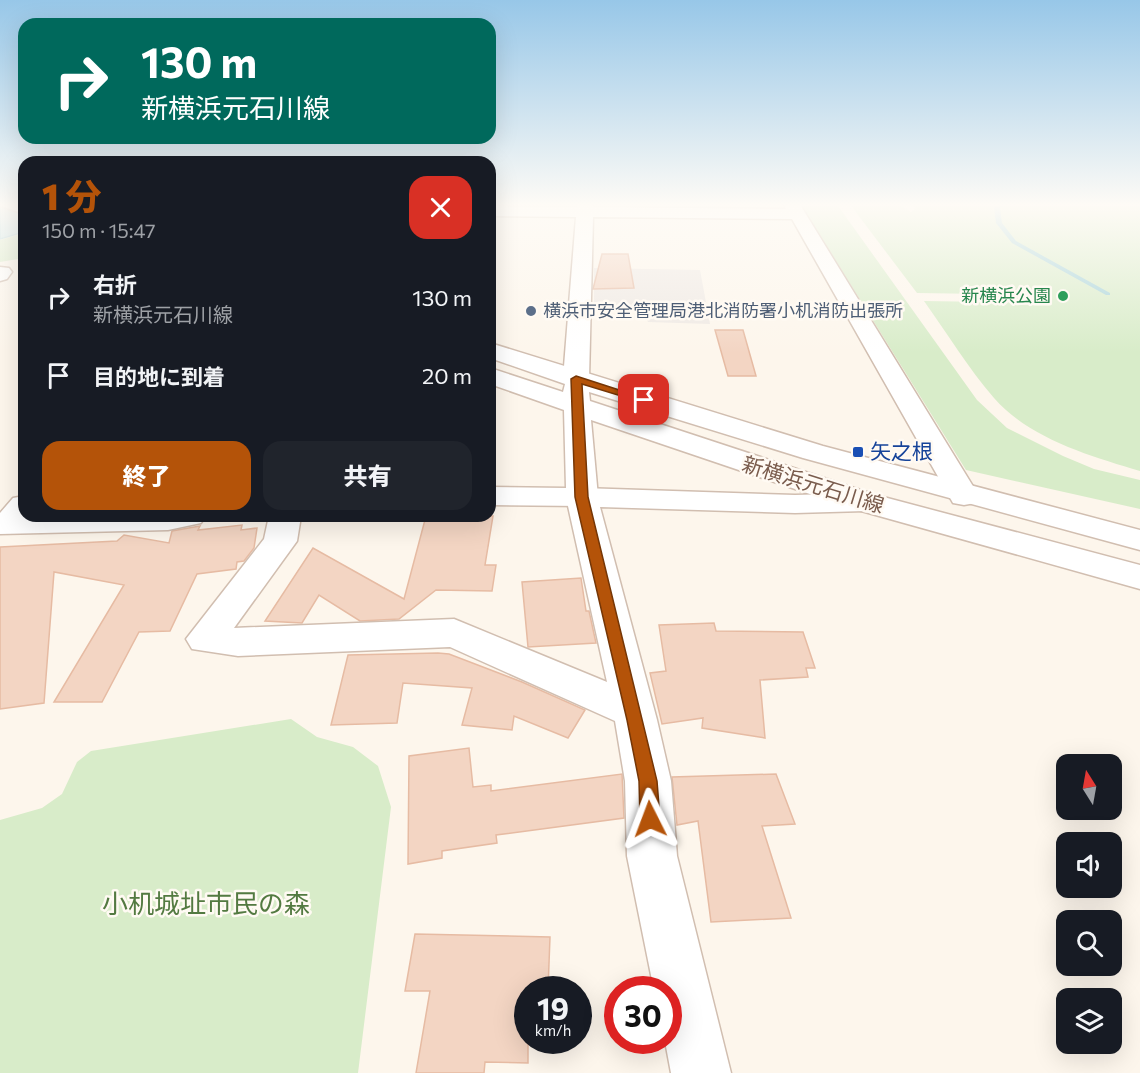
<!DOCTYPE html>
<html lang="ja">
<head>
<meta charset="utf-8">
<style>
	:root { --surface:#171b24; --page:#20242c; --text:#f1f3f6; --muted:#9ea1a6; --accent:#b45309 }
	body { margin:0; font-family:Commissioner,"Noto Sans JP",sans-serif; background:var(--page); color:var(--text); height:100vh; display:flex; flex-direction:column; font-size:22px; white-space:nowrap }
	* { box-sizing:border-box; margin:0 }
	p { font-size:20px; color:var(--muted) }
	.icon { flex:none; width:33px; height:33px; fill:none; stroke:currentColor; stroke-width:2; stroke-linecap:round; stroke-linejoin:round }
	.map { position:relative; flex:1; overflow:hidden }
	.sheet { position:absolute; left:18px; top:156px; width:478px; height:366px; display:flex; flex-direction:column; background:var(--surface); border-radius:18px; box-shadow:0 6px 24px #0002 }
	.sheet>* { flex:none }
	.hud { position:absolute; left:18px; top:18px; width:478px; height:126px; border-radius:18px; box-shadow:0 6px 24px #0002; background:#00695c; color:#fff; overflow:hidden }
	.needle { width:39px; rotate:349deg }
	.buttons { position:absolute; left:1056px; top:754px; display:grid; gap:12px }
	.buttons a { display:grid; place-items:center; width:66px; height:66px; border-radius:12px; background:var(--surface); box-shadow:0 6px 24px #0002; font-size:30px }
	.speed { position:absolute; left:514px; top:976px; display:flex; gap:12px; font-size:30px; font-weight:700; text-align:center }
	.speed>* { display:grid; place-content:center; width:78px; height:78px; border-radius:50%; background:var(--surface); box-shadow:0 6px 24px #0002; line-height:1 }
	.speed small { font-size:15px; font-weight:400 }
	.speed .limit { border:9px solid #d22; background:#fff; color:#111 }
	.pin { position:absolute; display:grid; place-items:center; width:51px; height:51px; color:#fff; margin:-26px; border-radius:12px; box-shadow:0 3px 9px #0006 }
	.me { position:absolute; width:66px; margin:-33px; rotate:357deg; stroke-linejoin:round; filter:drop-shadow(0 0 4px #0008) }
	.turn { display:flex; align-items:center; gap:21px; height:126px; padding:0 24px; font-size:27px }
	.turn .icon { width:78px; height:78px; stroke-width:2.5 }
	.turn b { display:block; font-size:42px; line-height:51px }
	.round { display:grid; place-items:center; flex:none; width:63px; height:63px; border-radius:18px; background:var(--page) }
	.head { display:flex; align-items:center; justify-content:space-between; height:102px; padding:0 24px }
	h1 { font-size:36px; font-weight:800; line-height:45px; color:var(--accent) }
	.cta { display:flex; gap:12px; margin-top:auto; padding:12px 24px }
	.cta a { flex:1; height:69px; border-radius:18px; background:var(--accent); color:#fff; font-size:24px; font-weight:800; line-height:69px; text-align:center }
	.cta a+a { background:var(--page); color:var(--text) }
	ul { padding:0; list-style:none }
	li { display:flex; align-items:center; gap:18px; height:78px; padding:0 24px }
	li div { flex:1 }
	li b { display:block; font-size:22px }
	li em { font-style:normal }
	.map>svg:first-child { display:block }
</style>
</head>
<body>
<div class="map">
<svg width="1140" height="1073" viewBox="0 0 1140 1073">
	<rect width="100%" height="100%" fill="#fdf6ec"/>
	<polygon fill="#efe9e4" points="594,268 700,270 710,324 648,322 643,312 594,311"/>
	<g fill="#d8ecc9">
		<polygon points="800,203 836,203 977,400 1007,428 1063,456 1094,469 1140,480 1140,509 966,470"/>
		<path d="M849,203H897L911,212L916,208L908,203H916L920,206L918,203H1140V471C1090,456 1030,439 994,398C968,368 947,333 924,301L991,302L984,294L917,293Z"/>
		<polygon points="24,233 24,258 0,262 0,240"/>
		<polygon points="291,719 317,737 353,747 378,766 391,807 358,1073 0,1073 0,820 42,808 62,794 77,762 91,751"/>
	</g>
	<polygon fill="#bfe3e8" stroke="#a5d3da" stroke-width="1.5" points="0,203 24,203 24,232 0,239"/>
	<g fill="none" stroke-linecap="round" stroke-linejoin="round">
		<polygon fill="#a5d3da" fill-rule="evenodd" points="1000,203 1006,203 1000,208 1002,223 1016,241 1110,293 1110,295 1106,295 1012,243 996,223 994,207"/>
	</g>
	<g fill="#f3d5c3" stroke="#e6bba3" stroke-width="1.5">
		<polygon points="602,254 628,254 634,288 593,289"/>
		<polygon points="715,330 743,330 756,376 728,376"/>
		<polygon points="426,516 493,516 485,565 496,565 492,591 436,590 399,619 360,621 319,595 302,623 265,621 313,548 404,599"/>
		<polygon points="242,525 241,530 257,528 254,548 244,561 237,562 236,569 197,574 170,631 139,632 102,702 54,702 124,585 54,572 44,703 0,709 0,547 117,541 124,535 169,543 172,531 200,526 198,530"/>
		<polygon points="581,578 586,611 589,611 596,643 528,647 522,582"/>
		<polygon points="714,623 716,631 803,632 815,668 806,668 808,677 760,680 765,738 702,728 703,718 662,724 650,673 666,671 659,625"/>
		<polygon points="438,653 449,654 522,682 585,710 568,738 514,716 512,730 462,725 472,688 403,683 397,723 331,725 348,655"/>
		<polygon points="469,748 473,787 491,785 491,791 622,774 624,818 496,835 497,843 442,851 442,858 408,864 409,756"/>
		<polygon points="776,774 795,824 762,826 791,918 711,922 698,821 677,825 672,777"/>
		<polygon points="415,934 550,937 548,990 528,990 528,1063 485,1062 484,1073 416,1073 430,991 405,991"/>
	</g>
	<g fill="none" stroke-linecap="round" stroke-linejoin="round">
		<defs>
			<g id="minor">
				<polygon points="577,203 593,203 593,207 786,209 783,203 799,203 979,496 975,503 964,505 953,503 949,496 792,219 593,217 589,379 585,384 576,387 567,384 563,379 576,217 490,216 490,206 577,207"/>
				<polygon points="0,267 9,268 12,272 7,279 0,281"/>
				<polygon points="582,488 795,495 865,493 876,495 881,502 876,509 865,511 795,513 600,507 657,720 671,781 677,856 731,1073 671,1073 665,1041 669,1041 669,990 654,990 627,856 625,781 615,721 450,647 238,656 192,649 186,639 264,539 269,516 301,516 297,541 234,628 454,619 607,682 566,497 571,490"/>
				<polygon points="24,513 24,516 206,516 201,523 168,530 0,534 0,514"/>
			</g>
			<g id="tertiary">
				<polygon points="0,203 24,203 24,214 1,206"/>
				<polygon points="490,343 823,446 1140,530 1140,550 803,458 589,392 590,401 876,495 1140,565 1140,589 854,509 591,420 598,497 593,504 582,506 490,505 490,487 566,488 564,410 490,384 490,368 563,392 565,384 490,358"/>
				<path d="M24,496V516H32C22,528 16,536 0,532V513L13,498Z"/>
			</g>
		</defs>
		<use href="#minor" stroke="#d1beb0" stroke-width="3"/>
		<use href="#tertiary" stroke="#d1beb0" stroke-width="3"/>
		<use href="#minor" fill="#fff" fill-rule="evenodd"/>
		<use href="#tertiary" fill="#fff" fill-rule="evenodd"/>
	</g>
	<linearGradient id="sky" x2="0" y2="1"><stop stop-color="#97c7e8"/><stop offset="0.58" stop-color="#fefbf6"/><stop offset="1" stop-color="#fefbf6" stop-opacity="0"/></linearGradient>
	<rect width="1140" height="353" fill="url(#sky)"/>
	<polygon fill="#b45309" stroke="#753606" stroke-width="1.5" points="576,376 650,400 644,403 582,384 588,497 657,781 660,819 657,825 650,828 643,825 640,819 639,781 627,720 575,497 571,379"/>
	<circle fill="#2e9e5b" stroke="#fffaf3" stroke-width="2" cx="1063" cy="296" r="6"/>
	<circle fill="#5c6f8a" stroke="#fffaf3" stroke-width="2" cx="531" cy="311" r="6"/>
	<rect fill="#1a4fb4" stroke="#fffaf3" stroke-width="2" x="852" y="446" width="12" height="12" rx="3"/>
	<g text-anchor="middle" stroke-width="5" stroke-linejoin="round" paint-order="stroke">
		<g font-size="18" fill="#27864d" stroke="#fffaf3" text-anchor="end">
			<text x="1051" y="302">新横浜公園</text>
		</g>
		<g font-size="18" fill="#4e5e75" stroke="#fffaf3" text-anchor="start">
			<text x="543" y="317">横浜市安全管理局港北消防署小机消防出張所</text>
		</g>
		<g font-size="21" fill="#164399" stroke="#fffaf3" text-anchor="start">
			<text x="870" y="459">矢之根</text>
		</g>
		<g font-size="21" fill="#7a5c4d" stroke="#fffaf3">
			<text transform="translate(813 485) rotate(17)" y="7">新横浜元石川線</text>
		</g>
		<g font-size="26" fill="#537a41" stroke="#fffaf3">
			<text x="206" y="913">小机城址市民の森</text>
		</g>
	</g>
</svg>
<div class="buttons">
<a><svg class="needle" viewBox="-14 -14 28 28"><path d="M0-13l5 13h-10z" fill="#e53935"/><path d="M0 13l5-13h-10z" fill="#9ea1a6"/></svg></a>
<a><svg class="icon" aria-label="sound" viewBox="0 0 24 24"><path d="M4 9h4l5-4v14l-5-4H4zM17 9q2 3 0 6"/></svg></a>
<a><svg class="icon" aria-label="search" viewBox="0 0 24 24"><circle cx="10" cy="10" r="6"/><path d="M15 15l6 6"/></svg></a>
<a><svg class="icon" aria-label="layers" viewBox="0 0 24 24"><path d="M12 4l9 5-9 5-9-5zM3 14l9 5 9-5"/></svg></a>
</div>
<div class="speed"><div>19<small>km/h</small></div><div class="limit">30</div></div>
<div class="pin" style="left:644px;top:400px;background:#d93025"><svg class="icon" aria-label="arrive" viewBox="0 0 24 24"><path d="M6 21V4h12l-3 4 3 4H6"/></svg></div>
<svg class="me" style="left:650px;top:819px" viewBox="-20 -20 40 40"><path d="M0-17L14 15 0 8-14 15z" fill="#b45309" stroke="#fff" stroke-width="4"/></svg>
<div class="hud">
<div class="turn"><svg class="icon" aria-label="right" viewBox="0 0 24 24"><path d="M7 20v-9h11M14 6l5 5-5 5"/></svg><div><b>130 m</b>新横浜元石川線</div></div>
</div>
<section class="sheet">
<div class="head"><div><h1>1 分</h1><p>150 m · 15:47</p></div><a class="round" style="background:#d93025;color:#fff"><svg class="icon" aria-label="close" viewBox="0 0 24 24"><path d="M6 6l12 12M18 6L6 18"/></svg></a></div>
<ul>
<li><svg class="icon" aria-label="right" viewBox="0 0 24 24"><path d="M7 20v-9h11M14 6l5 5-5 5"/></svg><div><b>右折</b><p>新横浜元石川線</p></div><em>130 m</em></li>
<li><svg class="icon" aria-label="arrive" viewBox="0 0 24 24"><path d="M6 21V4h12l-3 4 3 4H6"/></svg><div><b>目的地に到着</b></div><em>20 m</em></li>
</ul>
<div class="cta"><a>終了</a><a>共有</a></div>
</section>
</div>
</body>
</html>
